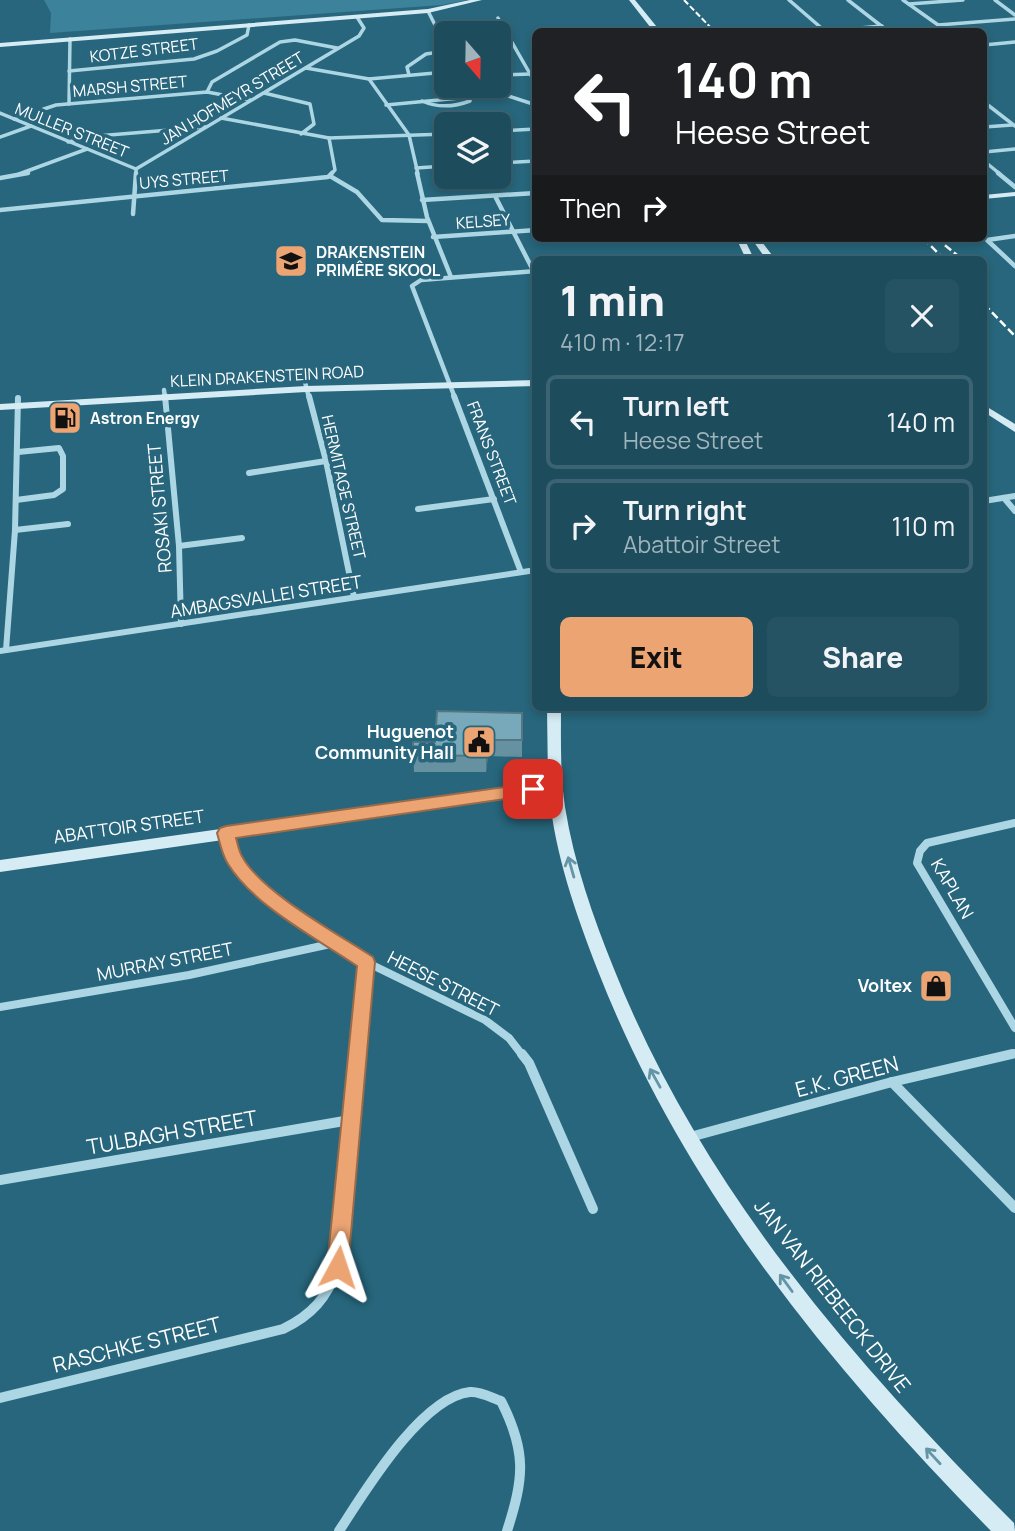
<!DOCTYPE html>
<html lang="en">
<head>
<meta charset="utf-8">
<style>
	:root { --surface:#1d4c5d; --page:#255363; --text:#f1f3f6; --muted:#a0b4bc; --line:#3b6372; --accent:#eca472 }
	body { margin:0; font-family:Manrope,sans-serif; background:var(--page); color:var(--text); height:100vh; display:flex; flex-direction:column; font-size:26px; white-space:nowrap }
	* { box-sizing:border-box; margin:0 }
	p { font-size:23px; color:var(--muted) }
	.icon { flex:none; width:38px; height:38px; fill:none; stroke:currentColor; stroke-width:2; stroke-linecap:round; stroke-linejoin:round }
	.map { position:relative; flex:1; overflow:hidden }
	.panel { position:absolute; left:532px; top:256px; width:455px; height:455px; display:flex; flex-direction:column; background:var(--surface); border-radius:10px; box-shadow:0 4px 10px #0003,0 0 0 2px var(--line) }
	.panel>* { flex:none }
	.guide { position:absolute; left:532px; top:28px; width:455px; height:214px; border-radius:10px; box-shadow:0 4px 10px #0003,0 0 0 2px var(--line); background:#202124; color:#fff; overflow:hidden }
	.needle { width:46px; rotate:160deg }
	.buttons { position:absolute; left:434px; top:21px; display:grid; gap:14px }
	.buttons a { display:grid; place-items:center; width:77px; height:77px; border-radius:10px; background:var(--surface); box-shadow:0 4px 10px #0003,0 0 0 2px var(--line); font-size:35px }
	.pin { position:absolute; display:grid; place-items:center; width:60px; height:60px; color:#fff; margin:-30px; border-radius:14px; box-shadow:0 4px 10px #0006 }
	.me { position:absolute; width:77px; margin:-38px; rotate:5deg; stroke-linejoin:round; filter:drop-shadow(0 0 5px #0008) }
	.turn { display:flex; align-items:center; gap:24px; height:147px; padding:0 28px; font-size:32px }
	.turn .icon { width:91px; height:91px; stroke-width:2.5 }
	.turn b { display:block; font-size:49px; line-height:60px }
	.then { display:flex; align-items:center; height:66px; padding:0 28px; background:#0003; gap:14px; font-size:26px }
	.round { display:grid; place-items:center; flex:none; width:74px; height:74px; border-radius:10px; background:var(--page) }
	.headline { display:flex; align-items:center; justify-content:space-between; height:119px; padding:0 28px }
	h1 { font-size:42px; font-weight:800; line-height:52px }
	.cta { display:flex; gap:14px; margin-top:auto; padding:14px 28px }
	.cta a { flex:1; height:80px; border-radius:10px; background:var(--accent); color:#111; font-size:28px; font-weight:800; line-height:80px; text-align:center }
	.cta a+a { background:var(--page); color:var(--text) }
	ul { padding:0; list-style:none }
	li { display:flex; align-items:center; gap:21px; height:94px; margin:0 14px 10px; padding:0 14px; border:4px solid var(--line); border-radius:10px }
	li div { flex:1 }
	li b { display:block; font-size:26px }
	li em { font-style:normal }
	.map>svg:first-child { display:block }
</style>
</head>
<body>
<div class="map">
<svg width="1015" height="1531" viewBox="0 0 1015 1531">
	<rect width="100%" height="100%" fill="#27667c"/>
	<polygon fill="#3b829a" points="44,0 468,0 442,5 50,33 51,13"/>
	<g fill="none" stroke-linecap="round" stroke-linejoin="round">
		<g stroke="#acd6e4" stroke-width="3.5">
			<polyline points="789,0 826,32"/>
			<polyline points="848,0 889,32"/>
			<polyline points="903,0 948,32"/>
			<polyline points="995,0 1015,15"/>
			<polyline points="909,4 963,0"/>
			<polyline points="428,11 446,47"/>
			<polyline points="498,18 533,79"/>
			<polyline points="938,25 1015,19"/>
			<polyline points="437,30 502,25"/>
			<polyline points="826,31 882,26"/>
			<polyline points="984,45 1015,42"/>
			<polyline points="306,68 369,79 409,135 418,174"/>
			<polyline points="69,71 194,59 217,51 247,35 249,25"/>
			<polyline points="409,75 407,67 426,54 446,51"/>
			<polyline points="499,75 531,74"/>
			<polyline points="369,79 446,72"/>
			<polyline points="498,86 502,94 536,105"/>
			<polyline points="207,92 212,82 280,42 295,40 337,48"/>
			<polyline points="264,93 310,104 314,124 301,134"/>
			<path d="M422,101C438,108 454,107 470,101V97"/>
			<polyline points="984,102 1015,126"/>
			<polyline points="69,104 70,39"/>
			<polyline points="386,105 502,94"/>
			<polyline points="0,113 136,169"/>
			<polyline points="221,118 329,138 446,134"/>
			<polyline points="14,119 56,105 207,92 250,100"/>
			<polyline points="984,127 1012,125"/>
			<polyline points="499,131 536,129"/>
			<polyline points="0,137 31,126"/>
			<polyline points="329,138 335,170 331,174"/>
			<polyline points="68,142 97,136 206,127"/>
			<polyline points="984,152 1015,149"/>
			<polyline points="984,161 1000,174"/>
			<polyline points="499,163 536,161"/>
			<polyline points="416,168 446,166"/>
			<polyline points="19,174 87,149"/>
			<polyline points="136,174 136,169 359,36 364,28 357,17"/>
		</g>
		<g stroke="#acd6e4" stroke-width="4.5">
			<polyline points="417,173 427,217 451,277"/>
			<polyline points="998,173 1015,187"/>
			<polyline points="330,176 357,192 382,220 428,221"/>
			<polyline points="0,178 28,173"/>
			<polyline points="495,196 536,276"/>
			<polyline points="422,200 536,193"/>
			<polyline points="0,210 328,177 332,173"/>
			<polyline points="133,214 136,173"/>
			<polyline points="1015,236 987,240 1015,266"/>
			<polyline points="433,237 536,230"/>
			<polyline points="305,382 309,398"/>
			<polyline points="164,390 165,398"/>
			<polyline points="455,398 412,286 421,280 536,271"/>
		</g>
		<g stroke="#acd6e4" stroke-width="6">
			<polyline points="165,396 179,546 181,624"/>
			<polyline points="309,396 326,461 354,597"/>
			<polyline points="454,396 521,572"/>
			<polyline points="249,473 326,461"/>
			<polyline points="1004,498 1015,511"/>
			<polyline points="16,500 54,495 63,489 63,456 59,448 18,452"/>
			<polyline points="984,501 1015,496"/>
			<polyline points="418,509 494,499"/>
			<polyline points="15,530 68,524"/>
			<polyline points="179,546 242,538"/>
			<polyline points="6,650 15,530 18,398"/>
			<polyline points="0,651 536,570"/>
		</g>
		<g stroke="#acd6e4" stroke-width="8">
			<polyline points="1015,823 927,843 920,851 917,863 1015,1028"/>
			<polyline points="226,833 233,859 244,874 279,904 366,962 485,1020 509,1038 523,1056"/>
			<polyline points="0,1007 189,975 335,943"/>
			<polyline points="357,1056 366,962"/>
			<polyline points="1004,1056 1015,1053"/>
		</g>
		<g stroke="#acd6e4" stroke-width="10">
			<polyline points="522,1054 529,1063 593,1209"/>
			<polyline points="892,1082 1015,1208"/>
			<polyline points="690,1137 892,1082 1012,1054"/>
			<polyline points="0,1180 350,1120"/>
			<path d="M0,1398L283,1329C312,1315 327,1298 338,1267L358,1054"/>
			<path d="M339,1531C364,1493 421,1397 470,1392C480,1391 492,1398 501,1401C527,1452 524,1478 507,1531"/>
		</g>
		<g fill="#d5ecf4" fill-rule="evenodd">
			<polygon points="470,0 482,0 428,13 0,47 0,43 428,9"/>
			<polygon points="629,0 635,0 661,32 654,32"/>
			<polygon points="1015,192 1015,196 984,199 984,195"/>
			<polygon points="736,238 744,238 754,259 746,259"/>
			<polygon points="751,238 759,238 775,259 766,259"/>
			<polygon points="536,380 536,386 306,392 0,410 0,404 306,386"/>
			<polygon points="984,405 1015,424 1015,432 984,412"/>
			<path d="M547,707H561C561,740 560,774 565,807C574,863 593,917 614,969C700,1185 852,1361 1014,1523L1015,1531H991C830,1367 683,1188 598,971C576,914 555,855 549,793L0,872V860L548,783Z"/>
		</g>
		<polyline stroke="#fff" stroke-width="2" stroke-dasharray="6 2.5" stroke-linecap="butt" points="684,0 715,32"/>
		<g stroke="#fff" stroke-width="2.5" stroke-dasharray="8 3.5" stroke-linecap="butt">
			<polyline points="923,238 944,259"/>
			<polyline points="936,238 957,255"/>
			<polyline points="984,304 1015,336"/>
		</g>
	</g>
	<polygon fill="#6691a0" points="522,713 522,757 488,756 486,772 414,772 413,755"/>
	<polygon fill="#537682" points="488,740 488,756 486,772 486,756"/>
	<polygon fill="#77a9ba" stroke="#537682" stroke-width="2" points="437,711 522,713 522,740 488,740 486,756 413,755 413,742 435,742"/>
	<defs><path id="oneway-shaft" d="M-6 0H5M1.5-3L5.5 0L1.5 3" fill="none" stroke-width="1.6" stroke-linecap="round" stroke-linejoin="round" transform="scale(1.75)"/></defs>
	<g stroke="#6495a6">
		<use href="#oneway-shaft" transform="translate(571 867) rotate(-106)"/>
		<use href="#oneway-shaft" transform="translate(655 1078) rotate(-119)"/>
		<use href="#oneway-shaft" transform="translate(786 1283) rotate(-126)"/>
		<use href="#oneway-shaft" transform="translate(933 1456) rotate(-133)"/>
	</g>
	<path fill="#eca472" stroke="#996b4a" stroke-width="2" d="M533,783L541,789L533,795L236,838C238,845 239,852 243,858C263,893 338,934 373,957L375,962L348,1267L345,1275L338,1278L330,1275L327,1267L357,966C316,938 254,906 228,864C222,855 220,843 217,833L220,828L226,826Z"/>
	<defs>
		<symbol id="school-square" viewBox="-11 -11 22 22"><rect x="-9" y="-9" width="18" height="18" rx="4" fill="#eca472" stroke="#27667c"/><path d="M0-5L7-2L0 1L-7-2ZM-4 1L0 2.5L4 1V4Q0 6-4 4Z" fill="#111"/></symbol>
		<symbol id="fuel-square" viewBox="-11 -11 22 22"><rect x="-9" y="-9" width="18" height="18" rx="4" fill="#eca472" stroke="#27667c"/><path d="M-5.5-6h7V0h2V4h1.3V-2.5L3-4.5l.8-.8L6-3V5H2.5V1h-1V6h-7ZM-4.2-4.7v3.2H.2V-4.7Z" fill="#111"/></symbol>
		<symbol id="civic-square" viewBox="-11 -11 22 22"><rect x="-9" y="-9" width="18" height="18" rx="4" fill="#eca472" stroke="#27667c"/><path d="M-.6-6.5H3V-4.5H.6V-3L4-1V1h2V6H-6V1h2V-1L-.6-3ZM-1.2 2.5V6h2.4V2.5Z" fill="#111"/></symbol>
		<symbol id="shop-square" viewBox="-11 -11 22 22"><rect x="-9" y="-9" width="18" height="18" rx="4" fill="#eca472" stroke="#27667c"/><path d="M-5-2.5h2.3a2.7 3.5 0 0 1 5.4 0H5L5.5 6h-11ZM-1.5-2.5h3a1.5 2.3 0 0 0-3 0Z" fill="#111"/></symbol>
	</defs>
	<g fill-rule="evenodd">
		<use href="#school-square" x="272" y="242" width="38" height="38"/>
		<use href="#fuel-square" x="46" y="399" width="38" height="38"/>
		<use href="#civic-square" x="460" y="723" width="38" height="38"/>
		<use href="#shop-square" x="917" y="967" width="38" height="38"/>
	</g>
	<g text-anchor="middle" stroke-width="7" stroke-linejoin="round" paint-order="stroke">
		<g font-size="16" fill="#fff" stroke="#27667c">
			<text transform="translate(144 50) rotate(-7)" y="6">KOTZE STREET</text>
			<text transform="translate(130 86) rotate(-5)" y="6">MARSH STREET</text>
			<text transform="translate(232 98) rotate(-31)" y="6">JAN HOFMEYR STREET</text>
			<text transform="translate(72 130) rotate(22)" y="6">MULLER STREET</text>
			<text transform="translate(184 179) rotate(-5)" y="6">UYS STREET</text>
			<text transform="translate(483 221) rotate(-4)" y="6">KELSEY</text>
			<text transform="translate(267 376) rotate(-3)" y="6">KLEIN DRAKENSTEIN ROAD</text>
			<text transform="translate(492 453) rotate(69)" y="6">FRANS STREET</text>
			<text transform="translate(344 487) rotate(77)" y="6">HERMITAGE STREET</text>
		</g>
		<g font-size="16" font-weight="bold" fill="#fff" stroke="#27667c" text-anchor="start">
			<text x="316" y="258">DRAKENSTEIN<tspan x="316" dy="18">PRIMÊRE SKOOL</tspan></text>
			<text x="90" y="424">Astron Energy</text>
		</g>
		<g font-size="18" fill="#fff" stroke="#27667c">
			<text transform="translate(160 508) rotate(-95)" y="6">ROSAKI STREET</text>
			<text transform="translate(266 597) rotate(-9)" y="6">AMBAGSVALLEI STREET</text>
			<text transform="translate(129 827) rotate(-8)" y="6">ABATTOIR STREET</text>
			<text transform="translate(952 889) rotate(60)" y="6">KAPLAN</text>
			<text transform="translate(165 962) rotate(-11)" y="6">MURRAY STREET</text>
			<text transform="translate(443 984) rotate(27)" y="6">HEESE STREET</text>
		</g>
		<g font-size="18" font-weight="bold" fill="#fff" stroke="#27667c" text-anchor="end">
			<text x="454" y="738">Huguenot<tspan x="454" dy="21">Community Hall</tspan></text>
			<text x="912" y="992">Voltex</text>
		</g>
		<g font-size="21" fill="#fff" stroke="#27667c">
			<text transform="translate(847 1077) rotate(-15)" y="7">E.K. GREEN</text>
			<text transform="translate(172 1133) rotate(-10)" y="7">TULBAGH STREET</text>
			<text transform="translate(832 1296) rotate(52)" y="7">JAN VAN RIEBEECK DRIVE</text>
			<text transform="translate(137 1345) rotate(-14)" y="7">RASCHKE STREET</text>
		</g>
	</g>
</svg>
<div class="buttons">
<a><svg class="needle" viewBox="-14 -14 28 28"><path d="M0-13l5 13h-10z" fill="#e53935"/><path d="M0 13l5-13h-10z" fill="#a0b4bc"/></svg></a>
<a><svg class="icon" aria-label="layers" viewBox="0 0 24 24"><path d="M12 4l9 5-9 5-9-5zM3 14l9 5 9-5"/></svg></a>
</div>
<div class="pin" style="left:533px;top:789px;background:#d93025"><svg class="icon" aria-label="arrive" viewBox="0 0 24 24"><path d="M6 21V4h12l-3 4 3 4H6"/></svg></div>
<svg class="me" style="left:338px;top:1267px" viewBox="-20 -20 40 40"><path d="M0-17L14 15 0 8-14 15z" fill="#eca472" stroke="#fff" stroke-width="4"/></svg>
<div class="guide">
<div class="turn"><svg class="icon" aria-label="left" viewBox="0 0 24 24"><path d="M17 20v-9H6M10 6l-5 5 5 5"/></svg><div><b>140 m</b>Heese Street</div></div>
<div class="then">Then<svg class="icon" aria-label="right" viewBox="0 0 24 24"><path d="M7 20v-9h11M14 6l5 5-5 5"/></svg></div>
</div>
<section class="panel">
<div class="headline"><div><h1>1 min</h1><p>410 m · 12:17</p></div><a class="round"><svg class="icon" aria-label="close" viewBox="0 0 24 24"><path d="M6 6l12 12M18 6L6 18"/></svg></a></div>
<ul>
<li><svg class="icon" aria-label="left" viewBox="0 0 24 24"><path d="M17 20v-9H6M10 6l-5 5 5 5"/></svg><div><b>Turn left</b><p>Heese Street</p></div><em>140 m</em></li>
<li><svg class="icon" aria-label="right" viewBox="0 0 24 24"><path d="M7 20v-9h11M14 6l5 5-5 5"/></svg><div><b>Turn right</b><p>Abattoir Street</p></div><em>110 m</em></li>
</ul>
<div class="cta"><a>Exit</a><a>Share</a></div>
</section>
</div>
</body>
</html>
